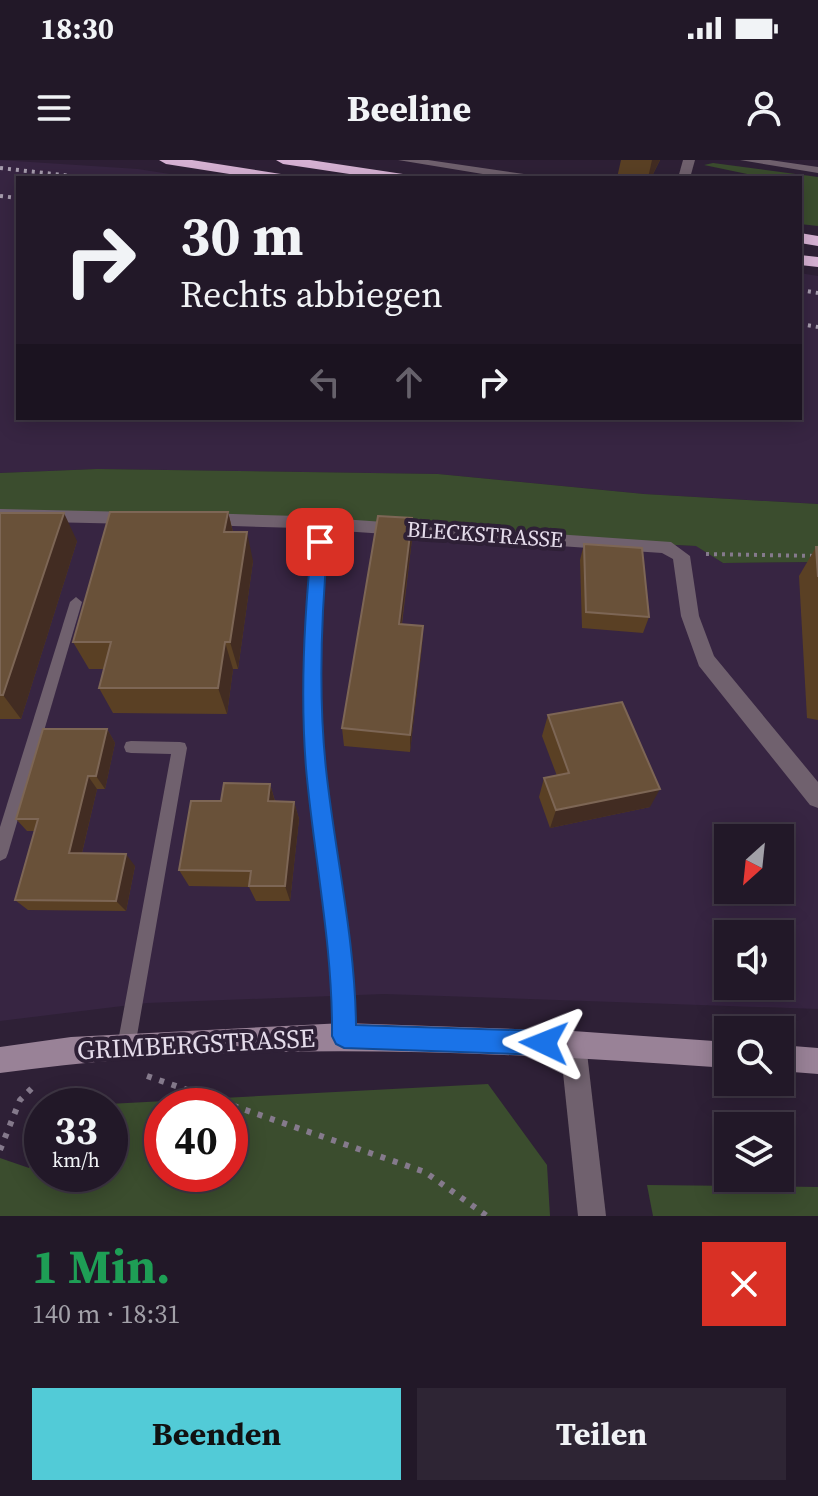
<!DOCTYPE html>
<html lang="de">
<head>
<meta charset="utf-8">
<style>
	:root { --surface:#221828; --page:#2e2534; --text:#f1f3f6; --muted:#a2a0a8; --line:#3f3745; --accent:#52cbd7 }
	body { margin:0; font-family:"Source Serif 4",serif; background:var(--page); color:var(--text); height:100vh; display:flex; flex-direction:column; font-size:30px; white-space:nowrap }
	* { box-sizing:border-box; margin:0 }
	p { font-size:26px; color:var(--muted) }
	.icon { flex:none; width:44px; height:44px; fill:none; stroke:currentColor; stroke-width:2; stroke-linecap:round; stroke-linejoin:round }
	.map { position:relative; height:1056px; overflow:hidden }
	.panel { display:flex; flex-direction:column; background:var(--surface); flex:1 }
	.panel>* { flex:none }
	.guide { position:absolute; left:16px; top:16px; width:786px; height:244px; border-radius:0px; box-shadow:0 4px 20px #0003,0 0 0 2px var(--line); background:#221828; color:var(--text); overflow:hidden }
	.needle { width:52px; rotate:207deg }
	.buttons { position:absolute; left:714px; top:664px; display:grid; gap:16px }
	.buttons a { display:grid; place-items:center; width:80px; height:80px; border-radius:0px; background:var(--surface); box-shadow:0 4px 20px #0003,0 0 0 2px var(--line); font-size:40px }
	.speed { position:absolute; left:24px; top:928px; display:flex; gap:16px; font-size:40px; font-weight:700; text-align:center }
	.speed>* { display:grid; place-content:center; width:104px; height:104px; border-radius:50%; background:var(--surface); box-shadow:0 4px 20px #0003,0 0 0 2px var(--line); line-height:1 }
	.speed small { font-size:20px; font-weight:400 }
	.speed .limit { border:12px solid #d22; background:#fff; color:#111 }
	.pin { position:absolute; display:grid; place-items:center; width:68px; height:68px; color:#fff; margin:-34px; border-radius:16px; box-shadow:0 4px 12px #0006 }
	.me { position:absolute; width:88px; margin:-44px; rotate:272deg; stroke-linejoin:round; filter:drop-shadow(0 0 6px #0008) }
	.turn { display:flex; align-items:center; gap:28px; height:168px; padding:0 32px; font-size:36px }
	.turn .icon { width:104px; height:104px; stroke-width:2.5 }
	.turn b { display:block; font-size:56px; line-height:68px }
	.lanes { display:flex; align-items:center; height:76px; padding:0 32px; background:#0003; justify-content:center; gap:40px; direction:ltr }
	.lanes .off { opacity:.35 }
	.round { display:grid; place-items:center; flex:none; width:84px; height:84px; border-radius:0px; background:var(--page) }
	.headline { display:flex; align-items:center; justify-content:space-between; height:136px; padding:0 32px }
	h1 { font-size:48px; font-weight:700; line-height:60px; color:#1e9e55 }
	.cta { display:flex; gap:16px; margin-top:auto; padding:16px 32px }
	.cta a { flex:1; height:92px; border-radius:0px; background:var(--accent); color:#111; font-size:32px; font-weight:700; line-height:92px; text-align:center }
	.cta a+a { background:var(--page); color:var(--text) }
	.status { display:flex; justify-content:space-between; align-items:center; height:56px; padding:0 40px; background:var(--surface); direction:ltr }
	.status svg { height:22px; fill:currentColor }
	header { display:flex; justify-content:space-between; align-items:center; height:104px; padding:0 32px; background:var(--surface); font-size:36px; font-weight:700 }
	.map>svg:first-child { display:block }
</style>
</head>
<body>
<div class="status"><b>18:30</b><svg viewBox="0 0 49 12"><path d="M0 12V9h3v3zM5 12V6h3v6zM10 12V3h3v9zM15 12V0h3v12zM26 1h20v11H26zM47 4h2v5h-2z"/></svg></div>
<header><svg class="icon" aria-label="menu" viewBox="0 0 24 24"><path d="M4 6h16M4 12h16M4 18h16"/></svg>Beeline<svg class="icon" aria-label="person" viewBox="0 0 24 24"><circle cx="12" cy="8" r="4"/><path d="M4 21q1-7 8-7t8 7"/></svg></header>
<div class="map">
<svg width="818" height="1056" viewBox="0 0 818 1056">
	<rect width="100%" height="100%" fill="#2e2036"/>
	<g fill="#372542" fill-rule="evenodd">
		<polygon points="0,0 138,9 195,18 18,18 18,258 800,258 800,113 818,116 818,344 644,334 438,314 97,309 0,313"/>
		<path d="M0,360L296,367L697,386L723,403L818,402V849L384,834L147,843L0,861ZM728,678H780V730H728ZM728,774H780V826H728Z"/>
	</g>
	<g fill="#3b4d2e" fill-rule="evenodd">
		<polygon points="713,3 818,17 818,66 800,64 800,18 766,18 704,5"/>
		<polygon points="97,309 438,314 644,334 818,344 818,402 723,403 696,386 0,351 0,313"/>
		<path d="M488,924L547,1005L550,1056H0V998L29,1008L42,978V1014H110V946H70ZM230,946V1014H162V946Z"/>
		<polygon points="647,1025 818,1027 818,1056 653,1056"/>
	</g>
	<g fill="none" stroke-linecap="round" stroke-linejoin="round">
		<polyline stroke="#857a8c" stroke-width="4" stroke-dasharray="3 5" stroke-linecap="butt" points="706,394 818,396"/>
		<g stroke="#857a8c" stroke-width="6" stroke-dasharray="5 8" stroke-linecap="butt">
			<polyline points="147,916 425,1012 487,1056"/>
			<polyline points="0,990 20,940 35,925"/>
		</g>
		<g fill="#70616e" fill-rule="evenodd">
			<path d="M320,378L326,382L320,495L321,580L352,842L353,876L350,882L344,885L338,882L335,876C333,786 316,698 309,608C302,533 307,457 314,382Z"/>
			<polygon points="76,437 82,442 8,693 6,698 0,701 0,667 70,442"/>
			<polygon points="131,581 180,582 185,583 187,588 135,887 132,893 126,896 120,893 117,887 171,594 131,593 126,592 124,587 126,582"/>
		</g>
		<g fill="#70616e" fill-rule="evenodd">
			<polygon points="398,0 428,0 531,15 537,18 507,18"/>
			<polygon points="683,0 695,0 690,18 678,18"/>
			<polygon points="740,0 770,0 818,7 818,13"/>
			<polygon points="0,349 134,352 143,358 134,364 0,361"/>
			<polygon points="202,353 298,356 671,382 690,396 699,456 714,496 818,622 818,648 810,645 699,506 681,456 673,399 662,393 298,368 202,365 193,359"/>
			<polygon points="573,871 582,875 586,884 606,1056 578,1056 560,884 564,875"/>
		</g>
		<g fill="#998297" fill-rule="evenodd">
			<path d="M344,863L573,871L728,882V908C486,891 241,879 0,913V887L71,877Z"/>
			<polygon points="780,885 818,888 818,914 780,911"/>
		</g>
		<g fill="#d7b2d4" fill-rule="evenodd">
			<polygon points="159,0 192,0 281,14 288,18 255,18 166,4"/>
			<polygon points="276,0 310,0 403,14 410,18 376,18 283,4"/>
			<polygon points="800,73 818,76 818,86 800,83"/>
			<polygon points="800,95 818,97 818,107 800,105"/>
		</g>
		<g stroke="#a79dae" stroke-width="4" stroke-dasharray="3 5" stroke-linecap="butt">
			<polyline points="0,8 90,18"/>
			<polyline points="0,36 18,38"/>
			<polyline points="800,130 818,133"/>
			<polyline points="800,164 818,167"/>
		</g>
	</g>
	<g fill="#5a4024">
		<polygon points="621,0 660,0 651,18 617,18"/>
		<polygon points="228,352 233,372 253,401 238,509 233,509 227,554 113,553 99,528 104,509 89,509 73,482"/>
		<polygon points="0,353 77,381 21,559 0,559"/>
		<polygon points="412,358 412,379 402,464 423,466 422,486 410,592 344,586 342,568"/>
		<polygon points="584,384 649,457 643,473 582,468 580,400"/>
		<polygon points="816,387 818,387 818,560 807,558 799,416"/>
		<polygon points="548,555 650,647 550,668 539,637 544,618 557,616 542,576"/>
		<polygon points="107,569 115,583 105,629 97,629 82,693 135,706 126,751 28,750 15,740 35,671 27,671 16,659"/>
		<polygon points="270,624 275,641 294,642 299,659 290,741 256,741 249,727 189,726 179,710 221,641"/>
	</g>
	<g fill="#422c22">
		<polygon points="652,0 660,0 651,18 648,18"/>
		<polygon points="228,352 235,381 224,372"/>
		<polygon points="64,353 77,381 21,559 3,535"/>
		<polygon points="412,358 412,379 399,483 399,464"/>
		<polygon points="247,372 253,401 238,509 230,482"/>
		<polygon points="423,466 422,486 410,592 410,575"/>
		<polygon points="225,482 233,509 227,554 218,528"/>
		<polygon points="107,569 115,583 105,629 96,616"/>
		<polygon points="88,616 97,629 79,705 69,693"/>
		<polygon points="270,624 275,642 268,641"/>
		<polygon points="660,629 650,647 550,668 556,650"/>
		<polygon points="294,642 299,659 290,741 285,726"/>
		<polygon points="126,694 135,706 126,751 116,741"/>
	</g>
	<g fill="#695139" stroke="#7d6655" stroke-width="2">
		<polygon points="110,352 228,352 224,372 247,372 230,482 225,482 218,528 99,528 111,482 73,482"/>
		<polygon points="0,353 64,353 3,535 0,535"/>
		<polygon points="378,356 412,358 399,464 423,466 410,575 342,568"/>
		<polygon points="584,384 642,388 649,457 586,452"/>
		<polygon points="816,387 818,387 818,417"/>
		<polygon points="622,542 660,629 556,650 544,618 569,613 548,555"/>
		<polygon points="43,569 107,569 96,616 88,616 69,693 126,694 116,741 15,740 38,659 16,659"/>
		<polygon points="224,623 270,624 268,641 294,642 285,726 249,726 251,711 179,710 191,641 221,641"/>
	</g>
	<path fill="#1a73e8" stroke="#114b97" stroke-width="2" d="M320,376L328,382C321,457 318,533 326,609C335,694 355,778 356,865L544,871L552,875L556,883L552,891L544,895L344,888L336,884L332,876C333,786 314,698 306,608C300,532 304,457 312,382Z"/>
	<g text-anchor="middle" stroke-width="8" stroke-linejoin="round" paint-order="stroke">
		<g font-size="22" fill="#e5dceb" stroke="#2e2036">
			<text transform="translate(485 374) rotate(4)" y="8">BLECKSTRASSE</text>
		</g>
		<g font-size="26" fill="#e5dceb" stroke="#2e2036">
			<text transform="translate(196 884) rotate(-3)" y="9">GRIMBERGSTRASSE</text>
		</g>
	</g>
</svg>
<div class="buttons">
<a><svg class="needle" viewBox="-14 -14 28 28"><path d="M0-13l5 13h-10z" fill="#e53935"/><path d="M0 13l5-13h-10z" fill="#a2a0a8"/></svg></a>
<a><svg class="icon" aria-label="sound" viewBox="0 0 24 24"><path d="M4 9h4l5-4v14l-5-4H4zM17 9q2 3 0 6"/></svg></a>
<a><svg class="icon" aria-label="search" viewBox="0 0 24 24"><circle cx="10" cy="10" r="6"/><path d="M15 15l6 6"/></svg></a>
<a><svg class="icon" aria-label="layers" viewBox="0 0 24 24"><path d="M12 4l9 5-9 5-9-5zM3 14l9 5 9-5"/></svg></a>
</div>
<div class="speed"><div>33<small>km/h</small></div><div class="limit">40</div></div>
<div class="pin" style="left:320px;top:382px;background:#d93025"><svg class="icon" aria-label="arrive" viewBox="0 0 24 24"><path d="M6 21V4h12l-3 4 3 4H6"/></svg></div>
<svg class="me" style="left:544px;top:883px" viewBox="-20 -20 40 40"><path d="M0-17L14 15 0 8-14 15z" fill="#1a73e8" stroke="#fff" stroke-width="4"/></svg>
<div class="guide">
<div class="turn"><svg class="icon" aria-label="right" viewBox="0 0 24 24"><path d="M7 20v-9h11M14 6l5 5-5 5"/></svg><div><b>30 m</b>Rechts abbiegen</div></div>
<div class="lanes"><svg class="icon off" aria-label="left" viewBox="0 0 24 24"><path d="M17 20v-9H6M10 6l-5 5 5 5"/></svg><svg class="icon off" aria-label="ahead" viewBox="0 0 24 24"><path d="M12 20V5M6 11l6-6 6 6"/></svg><svg class="icon" aria-label="right" viewBox="0 0 24 24"><path d="M7 20v-9h11M14 6l5 5-5 5"/></svg></div>
</div>
</div>
<section class="panel">
<div class="headline"><div><h1>1 Min.</h1><p>140 m · 18:31</p></div><a class="round" style="background:#d93025;color:#fff"><svg class="icon" aria-label="close" viewBox="0 0 24 24"><path d="M6 6l12 12M18 6L6 18"/></svg></a></div>
<div class="cta"><a>Beenden</a><a>Teilen</a></div>
</section>
</body>
</html>
